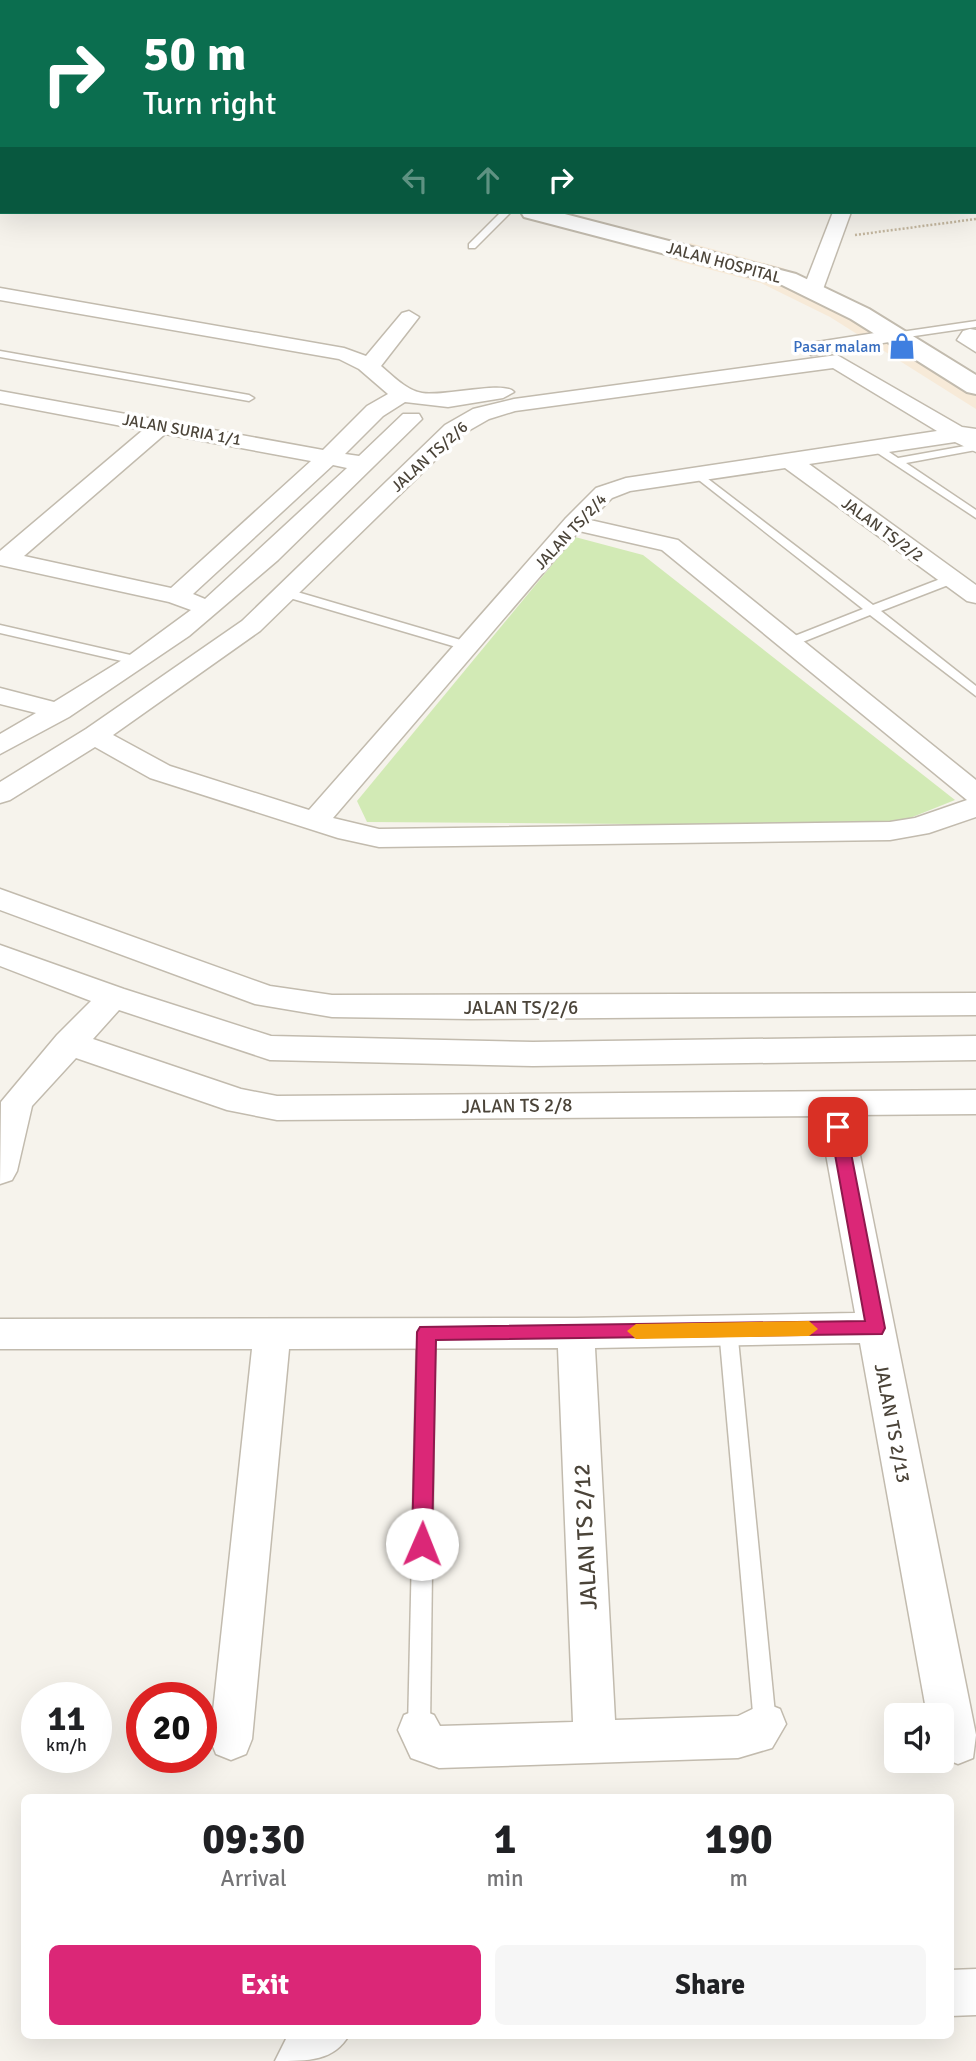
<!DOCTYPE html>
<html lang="en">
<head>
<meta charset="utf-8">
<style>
	:root { --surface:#fff; --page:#f6f6f6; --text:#202124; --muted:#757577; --accent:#db2777 }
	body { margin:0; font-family:Signika,sans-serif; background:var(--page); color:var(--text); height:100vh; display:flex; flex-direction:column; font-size:26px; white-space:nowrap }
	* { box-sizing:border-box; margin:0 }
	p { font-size:23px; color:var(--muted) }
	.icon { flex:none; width:38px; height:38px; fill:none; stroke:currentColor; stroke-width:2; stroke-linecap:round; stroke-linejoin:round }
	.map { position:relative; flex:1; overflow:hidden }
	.drawer { position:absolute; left:21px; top:1794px; width:933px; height:245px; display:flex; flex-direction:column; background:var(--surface); border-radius:10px; box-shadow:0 7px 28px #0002 }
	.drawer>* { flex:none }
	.hud { position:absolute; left:0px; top:0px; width:976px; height:214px; box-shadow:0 7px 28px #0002; background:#0b6e4f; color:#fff; overflow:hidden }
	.fabs { position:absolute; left:884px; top:1703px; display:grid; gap:14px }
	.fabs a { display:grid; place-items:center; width:70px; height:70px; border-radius:10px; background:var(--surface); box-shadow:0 7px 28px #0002; font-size:35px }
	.speed { position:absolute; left:21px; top:1682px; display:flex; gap:14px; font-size:35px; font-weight:700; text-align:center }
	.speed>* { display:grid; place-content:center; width:91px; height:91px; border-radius:50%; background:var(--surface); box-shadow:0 7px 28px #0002; line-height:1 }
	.speed small { font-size:18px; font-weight:400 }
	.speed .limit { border:10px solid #d22; background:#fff; color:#111 }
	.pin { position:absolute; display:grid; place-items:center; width:60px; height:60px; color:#fff; margin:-30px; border-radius:14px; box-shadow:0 4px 10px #0006 }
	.me { position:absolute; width:77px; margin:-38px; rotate:1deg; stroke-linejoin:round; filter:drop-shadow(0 0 5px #0008) }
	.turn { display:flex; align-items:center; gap:24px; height:147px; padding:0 28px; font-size:32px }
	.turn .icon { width:91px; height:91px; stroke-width:2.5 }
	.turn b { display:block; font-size:49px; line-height:60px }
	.lanes { display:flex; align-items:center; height:66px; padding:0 28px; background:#0003; justify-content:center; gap:35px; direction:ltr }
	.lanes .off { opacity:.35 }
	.eta { display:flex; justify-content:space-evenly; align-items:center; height:119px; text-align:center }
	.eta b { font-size:42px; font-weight:700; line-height:49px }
	.action { display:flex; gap:14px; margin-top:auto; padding:14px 28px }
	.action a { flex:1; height:80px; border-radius:10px; background:var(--accent); color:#fff; font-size:28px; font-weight:700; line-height:80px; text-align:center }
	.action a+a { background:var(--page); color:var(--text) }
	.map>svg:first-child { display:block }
</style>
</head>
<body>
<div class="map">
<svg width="976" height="2061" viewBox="0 0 976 2061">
	<rect width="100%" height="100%" fill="#f6f3ec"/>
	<polygon fill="#f7ead8" points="690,243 783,268 863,306 976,375 976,409 830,317 761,283 670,259"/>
	<polygon fill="#efe8d6" points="568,0 918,0 566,2"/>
	<polygon fill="#d2eab5" points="575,537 643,555 955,800 890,826 367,822 357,801"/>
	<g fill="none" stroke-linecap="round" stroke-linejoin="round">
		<defs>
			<g id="service">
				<polygon points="128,0 136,0 127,2"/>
				<polygon points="159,0 176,2 161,2"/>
				<polygon points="501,212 511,212 475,248 469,248 469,244"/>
				<polygon points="976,321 976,327 894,339 889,336 894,333"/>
				<polygon points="0,351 249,395 254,398 249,401 0,357"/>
				<polygon points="976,444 976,450 906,463 976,510 976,518 870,448 880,446 898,458"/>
				<polygon points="699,472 873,605 948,576 956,576 956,582 881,611 976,686 976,696 870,615 795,645 787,645 787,639 863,609 695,477 693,475"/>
				<polygon points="287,589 471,643 473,646 467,650 463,649 283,596 283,590"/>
				<polygon points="0,625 139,657 145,661 139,665 0,633"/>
				<polygon points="728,1322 734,1324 737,1329 776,1724 773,1731 765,1734 757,1731 754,1724 719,1329 722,1324"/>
				<polygon points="426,1324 432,1327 435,1332 430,1729 427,1736 419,1739 411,1736 408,1729 417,1332 420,1327"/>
			</g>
			<g id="minor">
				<polygon points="970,0 976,0 976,10 975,2"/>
				<rect x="0" y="164" width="2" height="10"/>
				<polygon points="833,212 851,212 822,292 819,296 805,296 802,292"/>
				<path d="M0,288L344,348L366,356L402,313L409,311L419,317L381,366C393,376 406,390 422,393C442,397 505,380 514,392L503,398L448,407L405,402L383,416L345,454L359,456L403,414H419L422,419L278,560L189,636L69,717L0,754V734L36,713L0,704V688L54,702L127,657L191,610L169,602L0,565V551L143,430L0,403V391L323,450L367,406L388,394L359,369L339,359L0,300ZM165,434L311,461L171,588L24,556ZM333,465L347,468L205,599L193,594Z"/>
				<polygon points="970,329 976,330 976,352 957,340 963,331"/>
				<polygon points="894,330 904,336 901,340 811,355 801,349 811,343"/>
				<path d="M837,355L962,427L976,429V452L955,442L809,464L976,585V603L967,601L785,468L630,491L612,498L590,520L678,540L976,780V817L929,833L890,840L379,847L338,838L150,778L95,747L10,800L0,803V782L86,729L242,621L445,425L473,409L514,399ZM833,368L937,431L626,478L596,488L566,518L309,810L170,766L113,735L260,631L461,435L489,419L515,411ZM579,531L662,550L967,800L915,818L890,822L379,829L333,818Z"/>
				<polygon points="0,889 270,986 332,995 976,993 976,1015 471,1019 332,1017 255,1004 0,910"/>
				<polygon points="0,945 124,989 271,1036 533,1042 976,1036 976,1060 533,1066 270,1060 119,1010 93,1039 241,1089 277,1096 976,1090 976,1114 852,1115 976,1735 973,1758 958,1764 943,1758 942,1715 927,1715 860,1343 595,1348 615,1720 738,1716 765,1703 780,1709 786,1724 772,1748 738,1758 439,1768 411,1758 398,1730 404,1715 419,1709 434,1715 440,1726 573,1722 558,1348 289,1349 252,1739 246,1754 231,1760 216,1754 210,1739 252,1349 0,1349 0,1319 576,1318 855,1313 819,1116 277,1120 227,1110 76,1058 32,1106 17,1171 12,1180 0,1184 1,1102 57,1035 91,1001 0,966"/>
				<polygon points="976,1969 976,2015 950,2016 950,1970"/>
				<path d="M288,2035H349C334,2061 309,2061 275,2061Z"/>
			</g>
			<g id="tertiary">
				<rect x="0" y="53" width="2" height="12"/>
				<polygon points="521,212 557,212 796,274 869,309 976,375 976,394 967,392 851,319 780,284 524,217"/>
			</g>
			<g id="trunk">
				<polygon points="29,0 51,0 28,2"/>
				<polygon points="62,0 83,0 61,2"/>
				<polygon points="2,9 2,21 0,22 0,10"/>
				<polygon points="0,46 2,47 2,59 0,58"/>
			</g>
		</defs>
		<use href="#service" stroke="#c2bbae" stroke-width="3"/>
		<use href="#minor" stroke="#c2bbae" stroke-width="3"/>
		<use href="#tertiary" stroke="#c2bbae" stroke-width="4"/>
		<use href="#trunk" stroke="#e0a43c" stroke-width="4"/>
		<polyline stroke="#c4b79f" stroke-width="2.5" stroke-dasharray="2 2" stroke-linecap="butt" points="855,235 976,219"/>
		<use href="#service" fill="#fff" fill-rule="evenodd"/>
		<use href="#minor" fill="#fff" fill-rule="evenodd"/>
		<use href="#tertiary" fill="#fff" fill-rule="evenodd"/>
		<use href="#trunk" fill="#ffd985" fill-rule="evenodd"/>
	</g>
	<polygon fill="#db2777" stroke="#8e194d" stroke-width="2" points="838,1121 846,1127 885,1328 882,1334 436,1340 432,1544 430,1551 422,1553 415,1551 412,1544 417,1332 420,1327 865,1321 830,1127"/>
	<polygon fill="#f59e0b" points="809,1321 818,1329 809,1336 636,1339 627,1331 636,1324"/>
	<defs>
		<symbol id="shop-bare" viewBox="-9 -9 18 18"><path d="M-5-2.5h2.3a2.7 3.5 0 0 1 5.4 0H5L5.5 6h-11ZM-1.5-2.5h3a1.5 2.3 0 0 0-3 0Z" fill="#3f7fe0" stroke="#fff" stroke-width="2.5" paint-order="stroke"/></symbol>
	</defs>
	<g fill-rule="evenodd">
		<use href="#shop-bare" x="883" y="327" width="38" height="38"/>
	</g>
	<g text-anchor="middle" stroke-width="7" stroke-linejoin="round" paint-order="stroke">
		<g font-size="16" fill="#4b4439" stroke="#fff">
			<text transform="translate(724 262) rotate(15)" y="6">JALAN HOSPITAL</text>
			<text transform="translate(182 429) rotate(10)" y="6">JALAN SURIA 1/1</text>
			<text transform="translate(429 456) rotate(-42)" y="6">JALAN TS/2/6</text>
			<text transform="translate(883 529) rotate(36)" y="6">JALAN TS/2/2</text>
			<text transform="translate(570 531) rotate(-47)" y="6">JALAN TS/2/4</text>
		</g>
		<g font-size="16" fill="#366cbe" stroke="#fff" text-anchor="end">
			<text x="881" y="352">Pasar malam</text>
		</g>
		<g font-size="19" fill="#4b4439" stroke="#fff">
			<text x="521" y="1014">JALAN TS/2/6</text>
			<text transform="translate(517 1105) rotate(-1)" y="7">JALAN TS 2/8</text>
			<text transform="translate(893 1423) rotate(79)" y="7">JALAN TS 2/13</text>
		</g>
		<g font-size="23" fill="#4b4439" stroke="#fff">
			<text transform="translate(585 1537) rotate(-93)" y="8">JALAN TS 2/12</text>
		</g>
	</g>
</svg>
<div class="fabs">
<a><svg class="icon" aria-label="sound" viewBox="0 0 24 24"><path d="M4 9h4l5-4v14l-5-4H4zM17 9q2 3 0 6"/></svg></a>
</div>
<div class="speed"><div>11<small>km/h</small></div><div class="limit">20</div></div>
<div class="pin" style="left:838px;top:1127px;background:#d93025"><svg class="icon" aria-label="arrive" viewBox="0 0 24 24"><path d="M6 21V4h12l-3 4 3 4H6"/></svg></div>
<svg class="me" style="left:422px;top:1544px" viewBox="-20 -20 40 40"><circle r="19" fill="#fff"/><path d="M0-13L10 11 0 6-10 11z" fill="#db2777"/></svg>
<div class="hud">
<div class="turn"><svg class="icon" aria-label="right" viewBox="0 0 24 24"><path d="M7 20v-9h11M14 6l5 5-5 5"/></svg><div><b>50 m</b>Turn right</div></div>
<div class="lanes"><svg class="icon off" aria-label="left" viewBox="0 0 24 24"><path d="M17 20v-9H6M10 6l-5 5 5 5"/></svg><svg class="icon off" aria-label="ahead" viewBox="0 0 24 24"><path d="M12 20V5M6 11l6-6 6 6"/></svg><svg class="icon" aria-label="right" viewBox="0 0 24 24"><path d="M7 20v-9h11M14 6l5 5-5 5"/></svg></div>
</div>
<section class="drawer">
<div class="eta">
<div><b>09:30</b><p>Arrival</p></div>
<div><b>1</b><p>min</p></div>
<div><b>190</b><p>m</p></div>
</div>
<div class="action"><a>Exit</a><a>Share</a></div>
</section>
</div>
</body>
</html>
